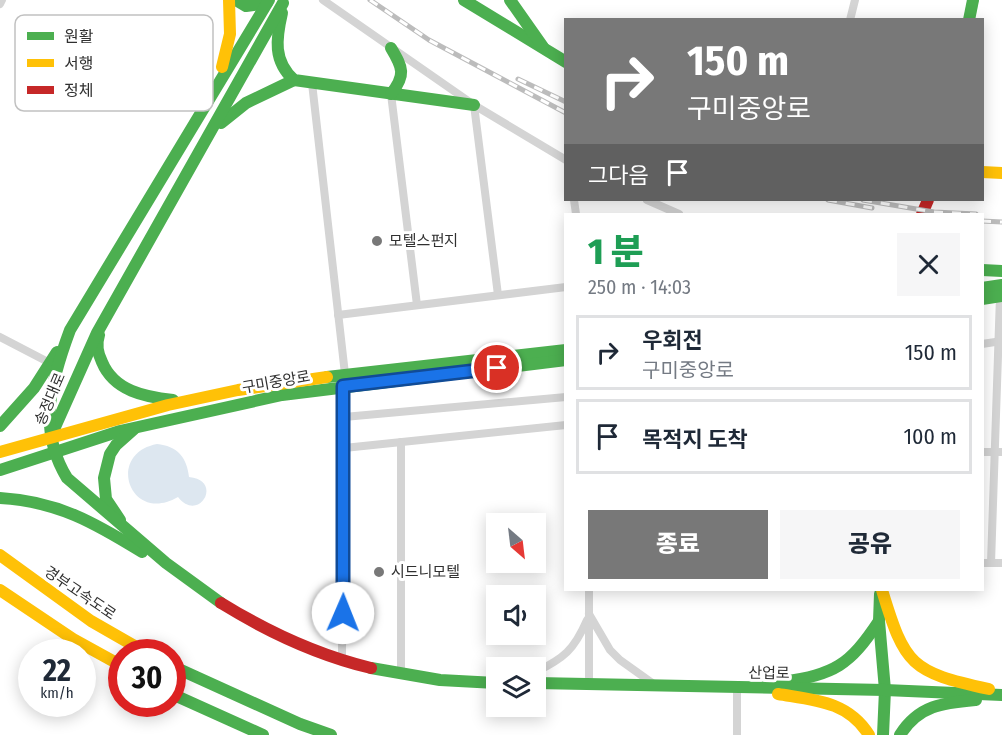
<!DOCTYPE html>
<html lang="ko">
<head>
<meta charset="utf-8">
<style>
	:root { --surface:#fff; --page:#f6f6f7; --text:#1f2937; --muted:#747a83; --line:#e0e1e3; --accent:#787878 }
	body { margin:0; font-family:"Fira Sans Condensed","Noto Sans KR",sans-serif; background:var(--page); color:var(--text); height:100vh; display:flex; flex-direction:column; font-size:22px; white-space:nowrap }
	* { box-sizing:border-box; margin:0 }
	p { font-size:20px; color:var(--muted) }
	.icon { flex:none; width:33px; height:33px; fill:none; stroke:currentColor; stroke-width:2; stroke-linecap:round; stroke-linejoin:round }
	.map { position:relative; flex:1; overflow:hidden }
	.drawer { position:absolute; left:564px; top:213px; width:420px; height:378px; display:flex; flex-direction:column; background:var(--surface); border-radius:0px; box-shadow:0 3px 15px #0003 }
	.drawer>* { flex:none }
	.top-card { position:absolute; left:564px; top:18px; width:420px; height:183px; border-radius:0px; box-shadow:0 3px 15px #0003; background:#787878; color:#fff; overflow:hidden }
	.needle { width:39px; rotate:152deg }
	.tools { position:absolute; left:486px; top:513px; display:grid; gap:12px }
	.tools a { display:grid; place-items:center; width:60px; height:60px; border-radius:0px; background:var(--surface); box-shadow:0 3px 15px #0003; font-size:30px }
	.speed { position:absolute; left:18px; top:639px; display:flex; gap:12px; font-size:30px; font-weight:700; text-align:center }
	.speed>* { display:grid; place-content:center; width:78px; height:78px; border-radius:50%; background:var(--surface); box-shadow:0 3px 15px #0003; line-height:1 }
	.speed small { font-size:15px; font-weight:400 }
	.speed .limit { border:9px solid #d22; background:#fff; color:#111 }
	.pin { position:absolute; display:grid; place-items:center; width:51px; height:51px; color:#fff; margin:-26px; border:3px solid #fff; border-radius:50%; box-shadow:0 2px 6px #0007 }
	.me { position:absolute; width:66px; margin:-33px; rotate:1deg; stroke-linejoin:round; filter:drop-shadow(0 0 4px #0008) }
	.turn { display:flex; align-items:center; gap:21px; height:126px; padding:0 24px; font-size:27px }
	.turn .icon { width:78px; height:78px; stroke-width:2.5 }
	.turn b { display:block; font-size:42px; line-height:51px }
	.then { display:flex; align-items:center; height:57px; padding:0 24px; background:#0003; gap:12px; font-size:22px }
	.round { display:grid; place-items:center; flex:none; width:63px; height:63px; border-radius:0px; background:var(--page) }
	.summary { display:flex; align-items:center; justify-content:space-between; height:102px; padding:0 24px }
	h1 { font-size:36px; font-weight:800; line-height:45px; color:#1e9e55 }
	.primary-button { display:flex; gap:12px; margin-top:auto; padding:12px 24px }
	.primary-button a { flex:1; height:69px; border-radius:0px; background:var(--accent); color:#fff; font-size:24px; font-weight:800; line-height:69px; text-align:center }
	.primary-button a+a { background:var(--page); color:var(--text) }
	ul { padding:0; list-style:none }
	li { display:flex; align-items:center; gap:18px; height:75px; margin:0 12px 9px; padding:0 12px; border:3px solid var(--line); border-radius:0px }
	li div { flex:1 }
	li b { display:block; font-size:22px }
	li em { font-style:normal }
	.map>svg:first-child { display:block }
</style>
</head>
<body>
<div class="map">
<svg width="1002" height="735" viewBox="0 0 1002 735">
	<rect width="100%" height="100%" fill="#fff"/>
	<path fill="#dde7f0" d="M157,444C177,446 187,457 189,477C224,480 199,524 178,497C130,525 105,454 157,444Z"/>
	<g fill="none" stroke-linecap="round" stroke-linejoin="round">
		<g stroke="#d4d4d4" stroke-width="8">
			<polyline points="323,0 474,105 566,160"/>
			<polyline points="0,4 2,0"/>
			<polyline points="850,20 855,0"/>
			<polyline points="312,83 345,374"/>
			<polyline points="391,94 417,305"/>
			<polyline points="474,105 498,295"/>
			<polyline points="574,200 576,214"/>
			<polyline points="647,200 679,214"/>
			<polyline points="338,315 566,287"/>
			<polyline points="0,337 50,363"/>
			<polyline points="982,344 1002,341"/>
			<polyline points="344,417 566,397"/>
			<polyline points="344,448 566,425"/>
			<polyline points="982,452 1002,452"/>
			<polyline points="982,563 1002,563"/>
			<polyline points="991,563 1000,296"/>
			<polyline points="589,614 610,650 620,660 655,685"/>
			<polyline points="342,660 343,386"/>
			<path d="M536,672C564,658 574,650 587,620"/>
			<polyline points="401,675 401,442"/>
			<polyline points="589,684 589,590"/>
			<polyline points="737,687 737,735"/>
		</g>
		<g stroke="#4caf50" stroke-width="12">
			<polyline points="236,0 246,6 267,3"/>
			<polyline points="464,0 566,62"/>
			<polyline points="510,0 543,47"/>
			<path d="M282,13C276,39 273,61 294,80L474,105"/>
			<polyline points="969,20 973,0"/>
			<path d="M391,48C403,68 406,75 391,94"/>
			<polyline points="221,123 246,103 294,80"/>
			<polyline points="982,270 1002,271"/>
			<polyline points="982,288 1002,285"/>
			<polyline points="982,299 1002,296"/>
			<path d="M99,335C96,344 98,354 102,362C114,391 145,397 173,400"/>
			<polyline points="327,377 566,350"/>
			<polyline points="0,426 34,388 57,352"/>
			<polyline points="51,436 97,333 283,3"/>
			<polyline points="0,470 120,431 282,395 566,360"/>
			<path d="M0,498C57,501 95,523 142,552"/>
			<polyline points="120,520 106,499 104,478 110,454 116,445 134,429"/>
			<polyline points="880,594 879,621 885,690 883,735"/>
			<path d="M221,603L166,563L67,478C37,429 51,381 70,330L269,0"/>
			<polyline points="172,666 300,724 331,735"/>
			<polyline points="371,668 440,680 496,683"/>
			<path d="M782,682C835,674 849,666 879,621"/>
			<polyline points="536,683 885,690 1002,695"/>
			<polyline points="172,694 263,735"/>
			<path d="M900,735C919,705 943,703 976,700"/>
		</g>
		<g stroke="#ffc107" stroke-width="12">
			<polyline points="222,67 230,34 229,0"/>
			<polyline points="982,172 1002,173"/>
			<polyline points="0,452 168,405 238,390 327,377"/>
			<polyline points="0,555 91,621 145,652"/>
			<polyline points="0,590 73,639 122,666"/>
			<path d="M882,590C905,666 911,672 989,689"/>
			<path d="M778,694C814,700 848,701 869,735"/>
		</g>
		<g stroke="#c62828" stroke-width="12">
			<polyline points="922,214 928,200"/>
			<path d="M221,603C268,632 317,655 371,668"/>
		</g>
		<defs>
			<g id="rail">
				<polyline points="370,0 429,40 566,113"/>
				<polyline points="518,79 566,102"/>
				<polyline points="828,200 872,208"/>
				<polyline points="863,200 934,212 976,214"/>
				<polyline points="982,221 1002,222"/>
			</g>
		</defs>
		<use href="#rail" stroke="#bcbcbc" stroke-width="5"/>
		<use href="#rail" stroke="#fff" stroke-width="3" stroke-dasharray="9" stroke-linecap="butt"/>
	</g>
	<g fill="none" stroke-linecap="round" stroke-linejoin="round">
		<defs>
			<polyline id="route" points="343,613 343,386 497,368"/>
		</defs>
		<use href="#route" stroke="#114b97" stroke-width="15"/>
		<use href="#route" stroke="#1a73e8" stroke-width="10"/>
	</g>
	<g fill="#787878" stroke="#fff" stroke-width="2">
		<circle cx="377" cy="241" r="6"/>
		<circle cx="379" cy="572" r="6"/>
	</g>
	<g text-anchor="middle" stroke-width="6" stroke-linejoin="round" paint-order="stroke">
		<g font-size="15" fill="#303030" stroke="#fff" text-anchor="start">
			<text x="389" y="246">모텔스펀지</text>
			<text x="391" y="577">시드니모텔</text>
		</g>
		<g font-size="15" fill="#303030" stroke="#fff">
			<text transform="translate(276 382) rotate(-10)" y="5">구미중앙로</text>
			<text transform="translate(50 399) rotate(-67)" y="5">송정대로</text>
			<text transform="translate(80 593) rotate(34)" y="5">경부고속도로</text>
			<text transform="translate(769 673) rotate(1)" y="5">산업로</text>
		</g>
	</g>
	<rect x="15" y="15" width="198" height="96" rx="9" fill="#fff" stroke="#c1c1c1" stroke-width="1.5"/>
	<rect x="27" y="32" width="27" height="8" fill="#4caf50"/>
	<rect x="27" y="59" width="27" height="8" fill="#ffc107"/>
	<rect x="27" y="86" width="27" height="8" fill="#c62828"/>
	<g font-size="16" fill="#303030">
		<text x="64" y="42">원활</text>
		<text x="64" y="69">서행</text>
		<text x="64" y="96">정체</text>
	</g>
</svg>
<div class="tools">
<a><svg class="needle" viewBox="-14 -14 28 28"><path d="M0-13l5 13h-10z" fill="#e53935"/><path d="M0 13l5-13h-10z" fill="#747a83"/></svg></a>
<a><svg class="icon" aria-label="sound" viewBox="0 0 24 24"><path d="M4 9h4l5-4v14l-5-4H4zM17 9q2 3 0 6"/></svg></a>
<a><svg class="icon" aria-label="layers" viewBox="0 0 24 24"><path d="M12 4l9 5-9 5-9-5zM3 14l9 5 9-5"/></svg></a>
</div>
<div class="speed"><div>22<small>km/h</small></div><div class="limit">30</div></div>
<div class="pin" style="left:497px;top:368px;background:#d93025"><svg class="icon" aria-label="arrive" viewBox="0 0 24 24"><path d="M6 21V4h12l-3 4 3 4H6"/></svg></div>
<svg class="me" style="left:343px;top:613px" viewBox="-20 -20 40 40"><circle r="19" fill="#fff"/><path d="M0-13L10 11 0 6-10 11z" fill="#1a73e8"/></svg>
<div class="top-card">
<div class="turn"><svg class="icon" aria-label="right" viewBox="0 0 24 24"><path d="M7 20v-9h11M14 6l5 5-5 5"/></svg><div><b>150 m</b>구미중앙로</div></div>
<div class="then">그다음<svg class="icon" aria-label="arrive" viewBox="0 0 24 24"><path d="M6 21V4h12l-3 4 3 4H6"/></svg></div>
</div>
<section class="drawer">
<div class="summary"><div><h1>1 분</h1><p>250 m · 14:03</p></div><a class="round"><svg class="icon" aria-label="close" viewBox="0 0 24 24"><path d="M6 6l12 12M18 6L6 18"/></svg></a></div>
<ul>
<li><svg class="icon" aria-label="right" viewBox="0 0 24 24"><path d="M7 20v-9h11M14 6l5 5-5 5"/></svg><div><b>우회전</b><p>구미중앙로</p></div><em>150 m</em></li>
<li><svg class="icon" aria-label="arrive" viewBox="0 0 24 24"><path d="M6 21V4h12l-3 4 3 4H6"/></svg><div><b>목적지 도착</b></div><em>100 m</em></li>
</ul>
<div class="primary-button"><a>종료</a><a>공유</a></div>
</section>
</div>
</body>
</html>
